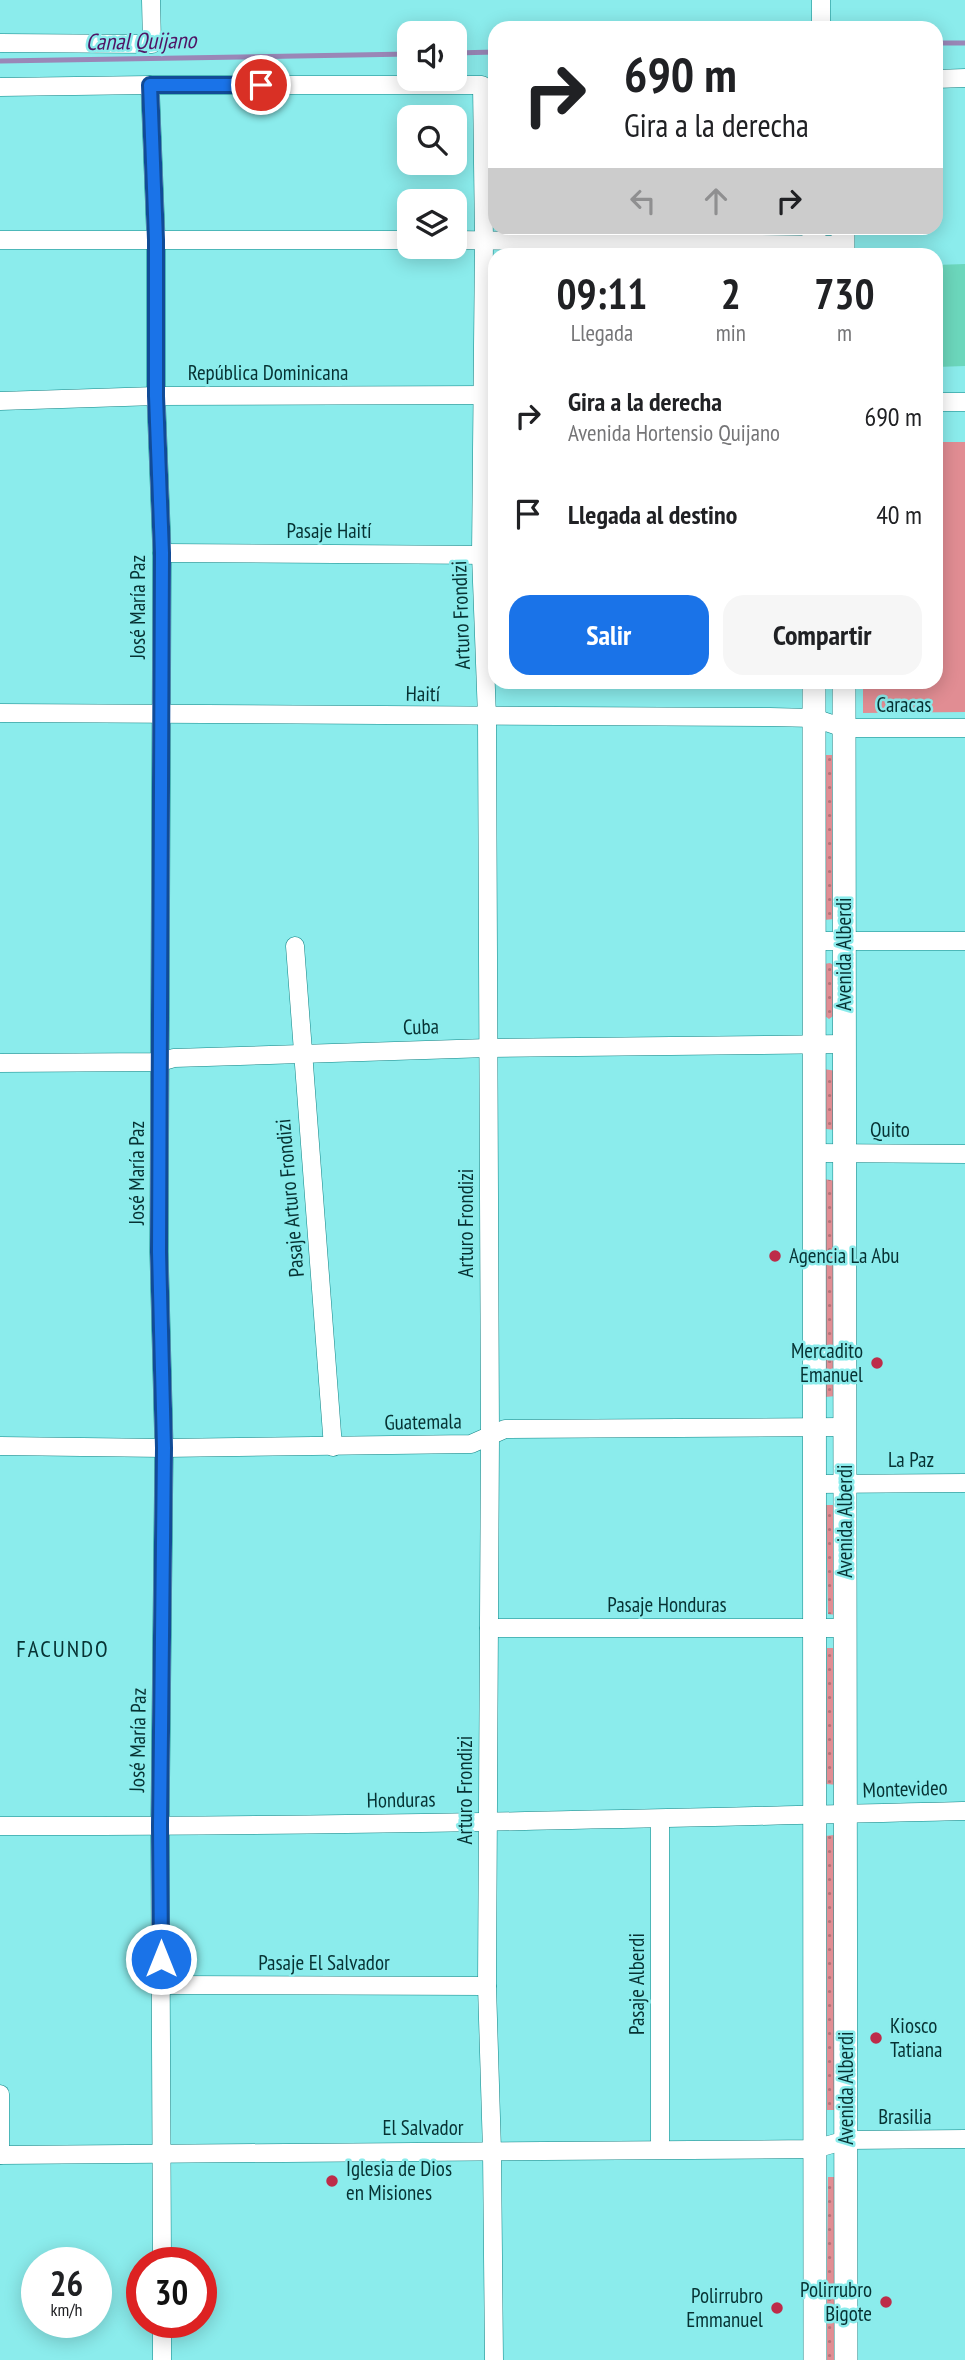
<!DOCTYPE html>
<html lang="es">
<head>
<meta charset="utf-8">
<style>
	:root { --surface:#fff; --page:#f6f6f6; --text:#202124; --muted:#757577; --accent:#1a73e8 }
	body { margin:0; font-family:"PT Sans Narrow",sans-serif; background:var(--page); color:var(--text); height:100vh; display:flex; flex-direction:column; font-size:26px; white-space:nowrap }
	* { box-sizing:border-box; margin:0 }
	p { font-size:23px; color:var(--muted) }
	.icon { flex:none; width:38px; height:38px; fill:none; stroke:currentColor; stroke-width:2; stroke-linecap:round; stroke-linejoin:round }
	.map { position:relative; flex:1; overflow:hidden }
	.drawer { position:absolute; left:488px; top:248px; width:455px; height:441px; display:flex; flex-direction:column; background:var(--surface); border-radius:21px; box-shadow:0 4px 18px #0003 }
	.drawer>* { flex:none }
	.top-card { position:absolute; left:488px; top:21px; width:455px; height:214px; border-radius:21px; box-shadow:0 4px 18px #0003; background:#fff; color:var(--text); overflow:hidden }
	.controls { position:absolute; left:397px; top:21px; display:grid; gap:14px }
	.controls a { display:grid; place-items:center; width:70px; height:70px; border-radius:14px; background:var(--surface); box-shadow:0 4px 18px #0003; font-size:35px }
	.speed { position:absolute; left:21px; top:2247px; display:flex; gap:14px; font-size:35px; font-weight:700; text-align:center }
	.speed>* { display:grid; place-content:center; width:91px; height:91px; border-radius:50%; background:var(--surface); box-shadow:0 4px 18px #0003; line-height:1 }
	.speed small { font-size:18px; font-weight:400 }
	.speed .limit { border:10px solid #d22; background:#fff; color:#111 }
	.pin { position:absolute; display:grid; place-items:center; width:60px; height:60px; color:#fff; margin:-30px; border:4px solid #fff; border-radius:50%; box-shadow:0 2px 7px #0007 }
	.me { position:absolute; width:77px; margin:-38px; rotate:0deg; stroke-linejoin:round; filter:drop-shadow(0 0 5px #0008) }
	.turn { display:flex; align-items:center; gap:24px; height:147px; padding:0 21px; font-size:32px }
	.turn .icon { width:91px; height:91px; stroke-width:2.5 }
	.turn b { display:block; font-size:49px; line-height:60px }
	.lanes { display:flex; align-items:center; height:66px; padding:0 21px; background:#0003; justify-content:center; gap:35px; direction:ltr }
	.lanes .off { opacity:.35 }
	.eta { display:flex; justify-content:space-evenly; align-items:center; height:119px; text-align:center }
	.eta b { font-size:42px; font-weight:700; line-height:49px }
	.action { display:flex; gap:14px; margin-top:auto; padding:14px 21px }
	.action a { flex:1; height:80px; border-radius:21px; background:var(--accent); color:#fff; font-size:28px; font-weight:700; line-height:80px; text-align:center }
	.action a+a { background:var(--page); color:var(--text) }
	ul { padding:0; list-style:none }
	li { display:flex; align-items:center; gap:21px; height:98px; padding:0 21px }
	li div { flex:1 }
	li b { display:block; font-size:26px }
	li em { font-style:normal }
	.map>svg:first-child { display:block }
</style>
</head>
<body>
<div class="map">
<svg width="965" height="2360" viewBox="0 0 965 2360">
	<defs>
		<pattern id="grass-dots" width="8" height="8" patternUnits="userSpaceOnUse" patternTransform="scale(1.75)"><rect width="8" height="8" fill="#e18d93"/><path d="M2 2h.1M6 6h.1" fill="none" stroke="#b47479" stroke-width="1.8" stroke-linecap="round"/></pattern>
	</defs>
	<rect width="100%" height="100%" fill="#8becec"/>
	<g fill="url(#grass-dots)">
		<polygon points="824,755 837,755 834,919 824,920"/>
		<polygon points="830,963 835,966 836,1014 829,1019 825,1016 824,964"/>
		<polygon points="824,1069 836,1071 836,1130 826,1129"/>
		<polygon points="824,1179 836,1181 836,1396 825,1397"/>
		<polygon points="826,1505 837,1505 837,1615 828,1614"/>
		<polygon points="827,1648 837,1648 838,1785 826,1784"/>
		<polygon points="834,1835 836,2110 827,2110 825,1836"/>
		<polygon points="828,2177 840,2177 837,2360 826,2360"/>
	</g>
	<polygon fill="#e18d93" points="936,442 965,442 965,712 863,713 863,683 936,682"/>
	<g fill="none" stroke-linecap="round" stroke-linejoin="round">
		<g stroke="#9a87b7" stroke-width="5">
			<polyline points="936,43 965,43"/>
			<polyline points="455,53 495,52"/>
			<polyline points="0,61 410,54"/>
		</g>
	</g>
	<polygon fill="#6cd7bc" points="965,264 965,366 936,367 936,333 939,333 936,265"/>
	<g fill="none" stroke-linecap="round" stroke-linejoin="round">
		<defs>
			<g id="minor">
				<polyline points="821,28 821,0"/>
				<polyline points="0,43 152,44 151,0"/>
				<polyline points="936,79 965,78"/>
				<polyline points="150,85 156,240 156,396 162,553 159,1252 164,1448 160,1826 162,2263"/>
				<polyline points="0,87 150,85 482,85 484,241 481,555 487,717 490,1436 487,1986 492,2151 494,2360"/>
				<polyline points="0,240 410,240"/>
				<polyline points="455,240 843,245"/>
				<polyline points="0,401 156,396 493,395"/>
				<polyline points="936,402 965,402"/>
				<polyline points="162,553 495,555"/>
				<polyline points="0,713 770,717 814,718 844,728 965,728"/>
				<polyline points="814,941 965,941"/>
				<polyline points="295,946 333,1447"/>
				<polyline points="0,1063 160,1062 174,1058 488,1048 844,1044"/>
				<polyline points="814,1153 965,1154"/>
				<polyline points="0,1446 164,1448 471,1444 505,1429 845,1427"/>
				<polyline points="814,1484 965,1483"/>
				<polyline points="489,1628 845,1628"/>
				<polyline points="660,1820 660,2149"/>
				<path d="M0,1826C322,1827 643,1819 965,1811"/>
				<polyline points="162,1985 487,1986"/>
				<polyline points="0,2094 0,2155"/>
				<polyline points="0,2155 815,2149 846,2140 965,2139"/>
				<polyline points="162,2322 162,2360"/>
			</g>
			<g id="major">
				<polyline points="843,228 843,256"/>
				<polyline points="814,256 814,228"/>
				<polyline points="814,682 815,2360"/>
				<polyline points="844,682 846,2360"/>
			</g>
		</defs>
		<use href="#minor" stroke="#118485" stroke-width="19"/>
		<use href="#major" stroke="#118485" stroke-width="24"/>
		<use href="#minor" stroke="#fff" stroke-width="18"/>
		<use href="#major" stroke="#fff" stroke-width="23"/>
	</g>
	<g fill="none" stroke-linecap="round" stroke-linejoin="round">
		<defs>
			<polyline id="route" points="161,1959 160,1826 164,1448 159,1252 162,553 156,396 156,240 150,85 261,85"/>
		</defs>
		<use href="#route" stroke="#114b97" stroke-width="18"/>
		<use href="#route" stroke="#1a73e8" stroke-width="12"/>
	</g>
	<g fill="#bd2c49" stroke="#8becec" stroke-width="2.5">
		<circle cx="775" cy="1256" r="7"/>
		<circle cx="877" cy="1363" r="7"/>
		<circle cx="876" cy="2038" r="7"/>
		<circle cx="332" cy="2181" r="7"/>
		<circle cx="886" cy="2302" r="7"/>
		<circle cx="777" cy="2308" r="7"/>
	</g>
	<g text-anchor="middle" stroke-width="5" stroke-linejoin="round" paint-order="stroke">
		<g font-size="21" fill="#063233" stroke="#8becec">
			<text x="268" y="380">República Dominicana</text>
			<text x="329" y="538">Pasaje Haití</text>
			<text transform="translate(138 607) rotate(-90)" y="7">José María Paz</text>
			<text transform="translate(461 615) rotate(-92)" y="7">Arturo Frondizi</text>
			<text transform="translate(423 694) rotate(1)" y="7">Haití</text>
			<text x="904" y="712">Caracas</text>
			<text transform="translate(844 954) rotate(-90)" y="7">Avenida Alberdi</text>
			<text transform="translate(421 1027) rotate(-2)" y="7">Cuba</text>
			<text x="890" y="1137">Quito</text>
			<text transform="translate(137 1173) rotate(-90)" y="7">José María Paz</text>
			<text transform="translate(290 1198) rotate(-95)" y="7">Pasaje Arturo Frondizi</text>
			<text transform="translate(466 1223) rotate(-90)" y="7">Arturo Frondizi</text>
			<text transform="translate(423 1422) rotate(-1)" y="7">Guatemala</text>
			<text x="911" y="1467">La Paz</text>
			<text transform="translate(845 1521) rotate(-90)" y="7">Avenida Alberdi</text>
			<text x="667" y="1612">Pasaje Honduras</text>
			<text transform="translate(138 1740) rotate(-89)" y="7">José María Paz</text>
			<text transform="translate(905 1789) rotate(-2)" y="7">Montevideo</text>
			<text transform="translate(465 1790) rotate(-90)" y="7">Arturo Frondizi</text>
			<text transform="translate(401 1800) rotate(-1)" y="7">Honduras</text>
			<text x="324" y="1970">Pasaje El Salvador</text>
			<text transform="translate(637 1984) rotate(-90)" y="7">Pasaje Alberdi</text>
			<text transform="translate(846 2088) rotate(-90)" y="7">Avenida Alberdi</text>
			<text x="905" y="2124">Brasilia</text>
			<text x="423" y="2135">El Salvador</text>
		</g>
		<g font-size="21" fill="#063233" stroke="#8becec" text-anchor="start">
			<text x="789" y="1263">Agencia La Abu</text>
			<text x="863" y="1358" text-anchor="end">Mercadito<tspan x="863" dy="24">Emanuel</tspan></text>
			<text x="890" y="2033">Kiosco<tspan x="890" dy="24">Tatiana</tspan></text>
			<text x="346" y="2176">Iglesia de Dios<tspan x="346" dy="24">en Misiones</tspan></text>
			<text x="872" y="2297" text-anchor="end">Polirrubro<tspan x="872" dy="24">Bigote</tspan></text>
			<text x="763" y="2303" text-anchor="end">Polirrubro<tspan x="763" dy="24">Emmanuel</tspan></text>
		</g>
		<g font-size="23" font-style="italic" fill="#501565" stroke="#8becec">
			<text transform="translate(141 41) rotate(-1)" y="8">Canal Quijano</text>
		</g>
		<g font-size="23" letter-spacing="2" fill="#063233" stroke="#8becec">
			<text x="63" y="1657">FACUNDO</text>
		</g>
	</g>
</svg>
<div class="controls">
<a><svg class="icon" aria-label="sound" viewBox="0 0 24 24"><path d="M4 9h4l5-4v14l-5-4H4zM17 9q2 3 0 6"/></svg></a>
<a><svg class="icon" aria-label="search" viewBox="0 0 24 24"><circle cx="10" cy="10" r="6"/><path d="M15 15l6 6"/></svg></a>
<a><svg class="icon" aria-label="layers" viewBox="0 0 24 24"><path d="M12 4l9 5-9 5-9-5zM3 14l9 5 9-5"/></svg></a>
</div>
<div class="speed"><div>26<small>km/h</small></div><div class="limit">30</div></div>
<div class="pin" style="left:261px;top:85px;background:#d93025"><svg class="icon" aria-label="arrive" viewBox="0 0 24 24"><path d="M6 21V4h12l-3 4 3 4H6"/></svg></div>
<svg class="me" style="left:161px;top:1959px" viewBox="-20 -20 40 40"><circle r="17" fill="#1a73e8" stroke="#fff" stroke-width="3"/><path d="M0-11L8 9 0 5-8 9z" fill="#fff"/></svg>
<div class="top-card">
<div class="turn"><svg class="icon" aria-label="right" viewBox="0 0 24 24"><path d="M7 20v-9h11M14 6l5 5-5 5"/></svg><div><b>690 m</b>Gira a la derecha</div></div>
<div class="lanes"><svg class="icon off" aria-label="left" viewBox="0 0 24 24"><path d="M17 20v-9H6M10 6l-5 5 5 5"/></svg><svg class="icon off" aria-label="ahead" viewBox="0 0 24 24"><path d="M12 20V5M6 11l6-6 6 6"/></svg><svg class="icon" aria-label="right" viewBox="0 0 24 24"><path d="M7 20v-9h11M14 6l5 5-5 5"/></svg></div>
</div>
<section class="drawer">
<div class="eta">
<div><b>09:11</b><p>Llegada</p></div>
<div><b>2</b><p>min</p></div>
<div><b>730</b><p>m</p></div>
</div>
<ul>
<li><svg class="icon" aria-label="right" viewBox="0 0 24 24"><path d="M7 20v-9h11M14 6l5 5-5 5"/></svg><div><b>Gira a la derecha</b><p>Avenida Hortensio Quijano</p></div><em>690 m</em></li>
<li><svg class="icon" aria-label="arrive" viewBox="0 0 24 24"><path d="M6 21V4h12l-3 4 3 4H6"/></svg><div><b>Llegada al destino</b></div><em>40 m</em></li>
</ul>
<div class="action"><a>Salir</a><a>Compartir</a></div>
</section>
</div>
</body>
</html>
